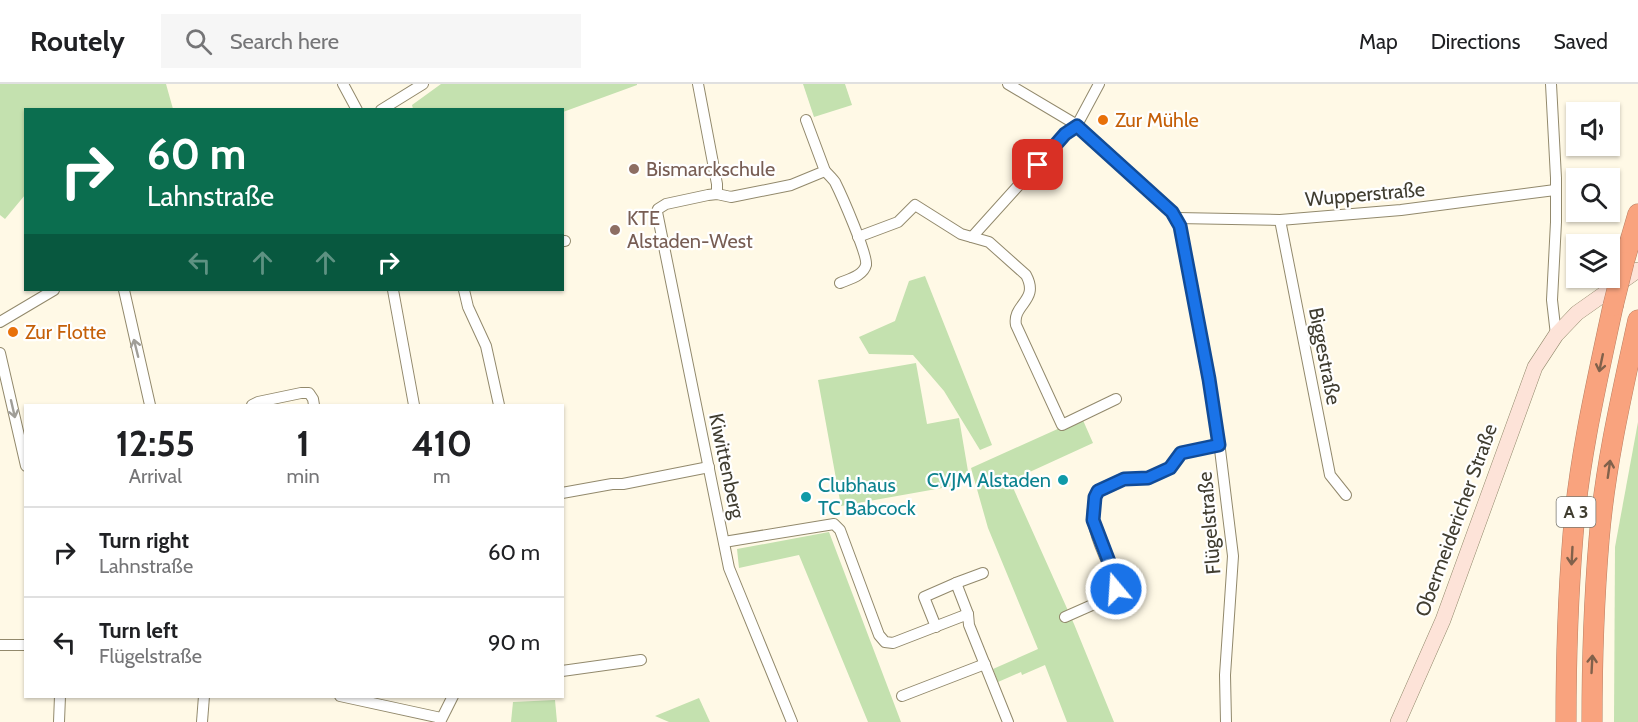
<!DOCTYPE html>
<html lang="en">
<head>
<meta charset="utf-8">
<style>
	:root { --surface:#fff; --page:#f6f6f6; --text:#202124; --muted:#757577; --line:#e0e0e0 }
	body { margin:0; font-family:Cabin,sans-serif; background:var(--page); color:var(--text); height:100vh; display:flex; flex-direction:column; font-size:22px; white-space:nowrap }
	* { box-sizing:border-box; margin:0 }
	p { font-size:20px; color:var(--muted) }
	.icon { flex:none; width:33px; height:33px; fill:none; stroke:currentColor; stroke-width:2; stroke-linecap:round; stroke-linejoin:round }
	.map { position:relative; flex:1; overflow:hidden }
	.details { position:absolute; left:24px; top:320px; width:540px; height:294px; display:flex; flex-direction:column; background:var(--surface); border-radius:0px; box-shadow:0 2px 4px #0004 }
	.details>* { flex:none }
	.top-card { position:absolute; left:24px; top:24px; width:540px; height:183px; border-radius:0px; box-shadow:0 2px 4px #0004; background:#0b6e4f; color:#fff; overflow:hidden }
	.controls { position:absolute; left:1566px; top:18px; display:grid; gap:12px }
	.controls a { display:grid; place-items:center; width:54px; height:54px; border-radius:0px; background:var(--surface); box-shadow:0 2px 4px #0004; font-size:30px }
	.pin { position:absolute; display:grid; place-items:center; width:51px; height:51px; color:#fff; margin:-26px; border-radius:12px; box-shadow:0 3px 9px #0006 }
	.me { position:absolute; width:66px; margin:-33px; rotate:342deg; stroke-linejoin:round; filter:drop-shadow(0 0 4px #0008) }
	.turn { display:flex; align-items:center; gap:21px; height:126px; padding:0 24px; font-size:27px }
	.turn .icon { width:78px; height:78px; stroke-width:2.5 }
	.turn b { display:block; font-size:42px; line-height:51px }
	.lanes { display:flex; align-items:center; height:57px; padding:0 24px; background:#0003; justify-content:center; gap:30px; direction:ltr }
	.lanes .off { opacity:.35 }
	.eta { display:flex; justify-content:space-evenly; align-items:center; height:102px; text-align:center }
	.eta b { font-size:36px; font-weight:800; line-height:42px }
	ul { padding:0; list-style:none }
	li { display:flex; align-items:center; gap:18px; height:90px; padding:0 24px; border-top:2px solid var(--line) }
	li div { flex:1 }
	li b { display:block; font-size:22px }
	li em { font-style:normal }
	header { display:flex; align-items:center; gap:36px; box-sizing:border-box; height:84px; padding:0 30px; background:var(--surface); border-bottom:2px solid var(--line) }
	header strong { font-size:28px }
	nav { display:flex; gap:33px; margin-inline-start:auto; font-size:21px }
	.search { width:420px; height:54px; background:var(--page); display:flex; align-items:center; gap:15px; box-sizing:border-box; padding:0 21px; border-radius:0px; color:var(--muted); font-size:22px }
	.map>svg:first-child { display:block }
</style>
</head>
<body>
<header>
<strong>Routely</strong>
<div class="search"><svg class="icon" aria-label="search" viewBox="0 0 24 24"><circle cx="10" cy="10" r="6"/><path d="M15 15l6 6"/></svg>Search here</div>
<nav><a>Map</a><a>Directions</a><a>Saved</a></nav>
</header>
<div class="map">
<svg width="1638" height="638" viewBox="0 0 1638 638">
	<rect width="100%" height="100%" fill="#fff9e6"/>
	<g fill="#c4e1af">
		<polygon points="0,0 166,0 173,25 26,26 25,111 5,135 0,131"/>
		<polygon points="441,0 637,0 637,1 563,28 562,26 413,25 412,21"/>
		<polygon points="803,0 845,0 852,21 814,33"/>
		<polygon points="925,192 992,361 980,366 944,307 913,271 869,270 859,253 895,237 909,197"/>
		<polygon points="916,279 927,340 959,334 970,399 841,422 818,296"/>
		<polygon points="1082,334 1093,359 1010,397 1074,540 1114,638 1067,638 1045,581 1022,591 1021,588 998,598 993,585 1038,565 988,444 971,384"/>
		<polygon points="1638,338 1638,638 1614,638 1615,463"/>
		<polygon points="829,448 901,638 868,638 799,471 739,484 737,465"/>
		<polygon points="699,614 710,638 669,638 655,632"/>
		<polygon points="555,616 557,638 511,638 513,618"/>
	</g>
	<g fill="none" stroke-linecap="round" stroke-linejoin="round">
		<defs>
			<g id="street">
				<polyline points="343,0 357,26"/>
				<polyline points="698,0 717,100 717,110"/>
				<polyline points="1008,0 1077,41 1172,127 1180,142 1218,349 1233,472 1225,591 1226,638"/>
				<polyline points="1551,0 1556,94 1556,138 1552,216 1556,251"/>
				<polyline points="381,26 423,0"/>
				<path d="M825,87C829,91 832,94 835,98C841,110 868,171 866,181C863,192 849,195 840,199"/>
				<polyline points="1177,134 1280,136 1401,126 1555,106"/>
				<polyline points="1280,136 1330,391 1346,411"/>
				<path d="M858,153L898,138L915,121L961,150L989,158L1026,191C1040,217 1012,220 1016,241L1062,341L1116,315"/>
				<polyline points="972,153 1065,50 1077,41 1099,0"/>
				<polyline points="562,157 565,157"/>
				<polyline points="124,206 150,321"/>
				<polyline points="393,206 414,321"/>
				<polyline points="464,206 468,223 486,262 499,321"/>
				<polyline points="0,238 54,206"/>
				<polyline points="0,269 26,382"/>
				<polyline points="252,321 258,318 301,309 309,309 313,315 314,321"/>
				<polyline points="562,409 612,400 623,400 709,383"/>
				<polyline points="724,458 834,440 840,446 879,551 885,558 893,559 968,530 969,541 1008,638"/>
				<polyline points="956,499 983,489"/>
				<path d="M1065,533L1108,514L1116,505C1116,496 1112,490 1109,482C1099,460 1085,429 1098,407L1124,395L1148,394L1170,384L1181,369L1219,361"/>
				<polyline points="936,543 924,513 956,499 968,530"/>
				<polyline points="0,561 26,561"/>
				<polyline points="562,587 641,576"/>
				<polyline points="340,612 441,634"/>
				<polyline points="902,612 985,580"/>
				<polyline points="59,638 60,612"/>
				<polyline points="202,638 204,612"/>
				<polyline points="440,638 453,612"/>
				<polyline points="792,638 729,484 657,128 658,125 666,120 708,111 717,110 731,113 791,101 825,87 806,36"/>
			</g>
			<polyline id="secondary" points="1398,638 1443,536 1535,283 1556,251 1577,229 1638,186"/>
			<g id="highway">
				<polyline points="1624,178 1638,130"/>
				<path d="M1566,638C1566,576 1568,513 1573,451C1579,374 1597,297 1613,222"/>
				<path d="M1592,638C1592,577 1594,516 1599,456C1605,382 1622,309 1638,236"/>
			</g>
		</defs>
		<use href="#street" stroke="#92896c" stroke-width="12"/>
		<use href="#secondary" stroke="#92896c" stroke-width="16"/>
		<use href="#highway" stroke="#b87f63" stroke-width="21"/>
		<use href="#street" stroke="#fff" stroke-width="10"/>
		<use href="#secondary" stroke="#fde3d8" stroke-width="15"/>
		<use href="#highway" stroke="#f9a37e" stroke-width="20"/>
		<defs>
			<polyline id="highway-bridge" points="1613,222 1624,178"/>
		</defs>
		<use href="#highway-bridge" stroke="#b87f63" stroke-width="21" stroke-linecap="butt"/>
		<use href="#highway-bridge" stroke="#f9a37e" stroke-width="20"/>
	</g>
	<defs><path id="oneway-shaft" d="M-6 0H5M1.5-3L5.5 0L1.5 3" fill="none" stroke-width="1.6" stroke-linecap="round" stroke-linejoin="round" transform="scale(1.5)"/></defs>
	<g stroke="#a09e98">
		<use href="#oneway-shaft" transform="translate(136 264) rotate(-104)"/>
		<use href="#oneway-shaft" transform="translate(13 325) rotate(77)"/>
	</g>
	<g stroke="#81614b">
		<use href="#oneway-shaft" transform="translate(1601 279) rotate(102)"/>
		<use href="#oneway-shaft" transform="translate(1609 385) rotate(-82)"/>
		<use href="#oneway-shaft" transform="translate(1572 472) rotate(93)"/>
		<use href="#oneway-shaft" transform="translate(1592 580) rotate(-87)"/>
	</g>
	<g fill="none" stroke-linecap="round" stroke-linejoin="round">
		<defs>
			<polyline id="route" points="1038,81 1065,50 1077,42 1172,128 1180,142 1209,295 1219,361 1181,369 1170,384 1148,394 1124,395 1098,407 1095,413 1093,436 1116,496 1116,505"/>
		</defs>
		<use href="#route" stroke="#114b97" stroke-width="15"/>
		<use href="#route" stroke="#1a73e8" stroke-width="10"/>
	</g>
	<g fill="#e8710a" stroke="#fff" stroke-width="2">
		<circle cx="1103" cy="36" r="6"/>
		<circle cx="13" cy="248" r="6"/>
	</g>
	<g fill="#8d6e63" stroke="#fff" stroke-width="2">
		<circle cx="634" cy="85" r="6"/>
		<circle cx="615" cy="146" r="6"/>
	</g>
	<g fill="#0f9aa8" stroke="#fff" stroke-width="2">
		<circle cx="1063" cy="396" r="6"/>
		<circle cx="806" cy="413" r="6"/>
	</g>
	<g text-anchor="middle" stroke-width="4.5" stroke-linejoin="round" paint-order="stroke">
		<rect fill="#fff" stroke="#79776e" stroke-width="1.5" x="1556.5" y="413" width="39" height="30" rx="4.5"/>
		<g font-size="18" font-weight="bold" fill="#403d30">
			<text x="1576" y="434">A 3</text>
		</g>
		<g font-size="20" fill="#c56008" stroke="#fff" text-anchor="start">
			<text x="1115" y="43">Zur Mühle</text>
			<text x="25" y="255">Zur Flotte</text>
		</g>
		<g font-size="20" fill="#785e54" stroke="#fff" text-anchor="start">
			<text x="646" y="92">Bismarckschule</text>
			<text x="627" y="141">KTE<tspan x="627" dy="23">Alstaden-West</tspan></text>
		</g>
		<g font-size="20" fill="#403d30" stroke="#fff">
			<text transform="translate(1365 110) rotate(-5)" y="7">Wupperstraße</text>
			<text transform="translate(1325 272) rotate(79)" y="7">Biggestraße</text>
			<text transform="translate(727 382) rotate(78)" y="7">Kiwittenberg</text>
			<text transform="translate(1456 436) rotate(-70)" y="7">Obermeidericher Straße</text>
			<text transform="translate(1209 439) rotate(-95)" y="7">Flügelstraße</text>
		</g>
		<g font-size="20" fill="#0d838f" stroke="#fff" text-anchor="end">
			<text x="1051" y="403">CVJM Alstaden</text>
			<text x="818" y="408" text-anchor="start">Clubhaus<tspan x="818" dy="23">TC Babcock</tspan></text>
		</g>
	</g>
</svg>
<div class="controls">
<a><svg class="icon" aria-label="sound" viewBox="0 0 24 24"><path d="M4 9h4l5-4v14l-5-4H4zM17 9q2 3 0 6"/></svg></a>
<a><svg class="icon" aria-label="search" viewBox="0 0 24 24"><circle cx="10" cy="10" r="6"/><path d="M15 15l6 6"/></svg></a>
<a><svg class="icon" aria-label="layers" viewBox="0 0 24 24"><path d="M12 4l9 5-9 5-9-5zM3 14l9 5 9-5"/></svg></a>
</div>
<div class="pin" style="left:1038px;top:81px;background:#d93025"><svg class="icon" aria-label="arrive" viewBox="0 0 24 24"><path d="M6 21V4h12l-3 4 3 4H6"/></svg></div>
<svg class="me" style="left:1116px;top:505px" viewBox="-20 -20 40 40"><circle r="17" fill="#1a73e8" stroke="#fff" stroke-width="3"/><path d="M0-11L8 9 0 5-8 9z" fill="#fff"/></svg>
<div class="top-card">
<div class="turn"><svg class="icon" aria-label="right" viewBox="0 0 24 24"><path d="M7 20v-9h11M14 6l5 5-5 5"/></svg><div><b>60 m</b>Lahnstraße</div></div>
<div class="lanes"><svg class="icon off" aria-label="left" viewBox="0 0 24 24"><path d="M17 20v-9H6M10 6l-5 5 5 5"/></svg><svg class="icon off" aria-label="ahead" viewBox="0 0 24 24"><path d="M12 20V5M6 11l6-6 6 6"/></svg><svg class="icon off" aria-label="ahead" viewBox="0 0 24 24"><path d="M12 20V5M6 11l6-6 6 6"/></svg><svg class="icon" aria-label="right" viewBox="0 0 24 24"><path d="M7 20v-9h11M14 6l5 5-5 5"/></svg></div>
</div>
<section class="details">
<div class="eta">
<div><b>12:55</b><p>Arrival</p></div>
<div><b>1</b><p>min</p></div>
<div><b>410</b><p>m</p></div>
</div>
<ul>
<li><svg class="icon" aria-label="right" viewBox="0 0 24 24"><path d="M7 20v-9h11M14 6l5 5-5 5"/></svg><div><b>Turn right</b><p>Lahnstraße</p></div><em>60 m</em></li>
<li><svg class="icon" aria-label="left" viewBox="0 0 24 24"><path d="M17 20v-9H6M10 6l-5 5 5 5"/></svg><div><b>Turn left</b><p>Flügelstraße</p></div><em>90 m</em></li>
</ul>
</section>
</div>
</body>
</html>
